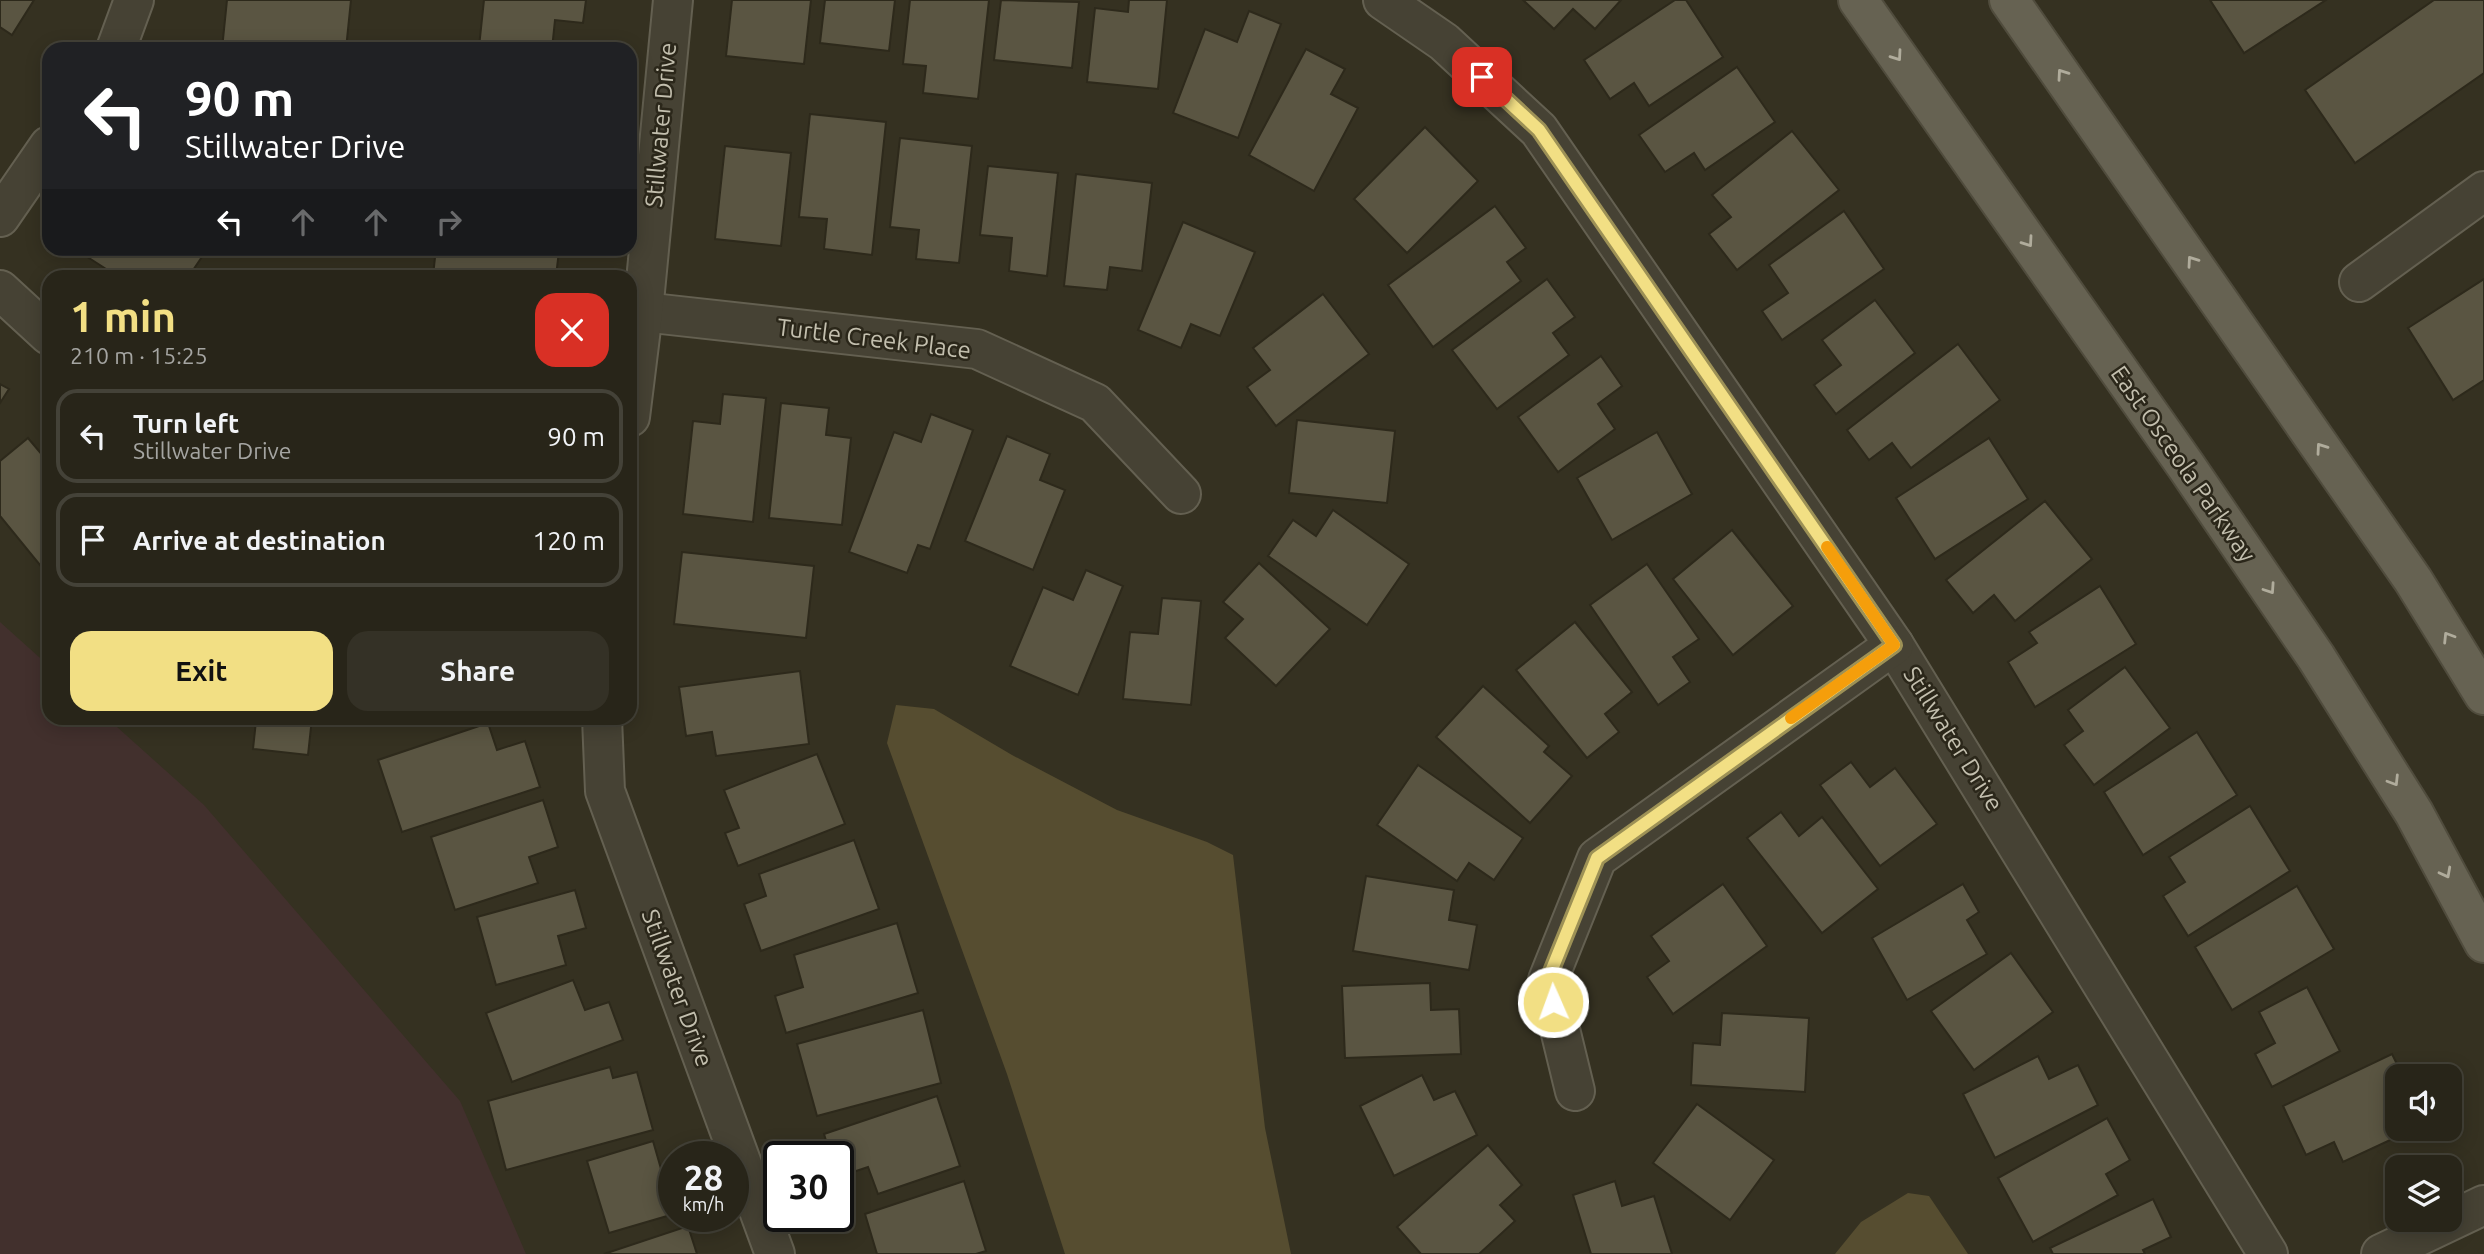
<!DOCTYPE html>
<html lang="en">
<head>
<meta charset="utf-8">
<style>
	:root { --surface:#282519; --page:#343126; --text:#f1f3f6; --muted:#a5a5a2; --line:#444238; --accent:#f2df84 }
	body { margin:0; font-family:Ubuntu,sans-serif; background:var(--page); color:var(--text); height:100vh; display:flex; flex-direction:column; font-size:26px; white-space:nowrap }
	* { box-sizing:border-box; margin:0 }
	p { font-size:23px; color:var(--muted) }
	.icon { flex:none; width:38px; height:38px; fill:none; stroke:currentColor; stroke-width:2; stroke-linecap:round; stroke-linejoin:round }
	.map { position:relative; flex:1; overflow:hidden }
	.drawer { position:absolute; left:42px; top:270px; width:595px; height:455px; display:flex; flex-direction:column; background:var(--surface); border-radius:21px; box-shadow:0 4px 18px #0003,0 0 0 2px var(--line) }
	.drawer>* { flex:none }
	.banner { position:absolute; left:42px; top:42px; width:595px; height:214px; border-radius:21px; box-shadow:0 4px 18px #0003,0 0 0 2px var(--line); background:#202124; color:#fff; overflow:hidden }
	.controls { position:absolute; left:2385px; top:1064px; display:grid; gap:14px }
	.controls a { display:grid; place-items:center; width:77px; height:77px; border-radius:14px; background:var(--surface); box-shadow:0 4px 18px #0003,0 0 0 2px var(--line); font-size:35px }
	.speed { position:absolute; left:658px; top:1141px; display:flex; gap:14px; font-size:35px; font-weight:700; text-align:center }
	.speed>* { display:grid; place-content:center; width:91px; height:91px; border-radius:50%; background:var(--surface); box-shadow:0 4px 18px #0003,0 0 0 2px var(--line); line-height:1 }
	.speed small { font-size:18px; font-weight:400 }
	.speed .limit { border:4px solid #111; border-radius:10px; background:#fff; color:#111 }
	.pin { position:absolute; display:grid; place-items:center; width:60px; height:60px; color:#fff; margin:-30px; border-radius:14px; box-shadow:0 4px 10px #0006 }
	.me { position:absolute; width:77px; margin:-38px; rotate:358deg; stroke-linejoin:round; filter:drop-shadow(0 0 5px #0008) }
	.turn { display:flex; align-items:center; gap:24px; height:147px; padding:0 28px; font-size:32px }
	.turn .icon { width:91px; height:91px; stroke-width:2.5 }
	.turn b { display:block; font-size:49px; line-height:60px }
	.lanes { display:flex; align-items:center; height:66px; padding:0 28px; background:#0003; justify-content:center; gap:35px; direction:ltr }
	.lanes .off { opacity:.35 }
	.round { display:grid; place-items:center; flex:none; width:74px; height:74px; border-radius:21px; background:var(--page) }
	.headline { display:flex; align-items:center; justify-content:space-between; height:119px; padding:0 28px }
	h1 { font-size:42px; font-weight:600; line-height:52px; color:var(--accent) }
	.cta { display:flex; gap:14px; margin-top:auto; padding:14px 28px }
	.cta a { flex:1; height:80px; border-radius:21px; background:var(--accent); color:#111; font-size:28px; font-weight:600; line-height:80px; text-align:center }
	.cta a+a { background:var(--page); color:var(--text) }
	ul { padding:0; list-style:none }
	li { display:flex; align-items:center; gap:21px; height:94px; margin:0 14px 10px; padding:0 14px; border:4px solid var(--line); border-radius:21px }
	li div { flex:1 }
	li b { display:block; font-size:26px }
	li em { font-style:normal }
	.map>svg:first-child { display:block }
</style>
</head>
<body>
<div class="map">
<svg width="2484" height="1254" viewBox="0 0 2484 1254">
	<rect width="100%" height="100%" fill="#353121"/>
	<polygon fill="#42302d" points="0,622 49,666 49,718 107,718 204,805 460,1101 526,1254 0,1254"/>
	<g fill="#564d30">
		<polygon points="896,705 934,709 1012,755 1117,810 1207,842 1233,855 1265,1128 1291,1254 1065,1254 1007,1074 887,743"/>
		<polygon points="1908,1193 1929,1196 1968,1254 1835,1254 1861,1222"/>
	</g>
	<g fill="#5a5542" stroke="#2d291b" stroke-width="2">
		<polygon points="0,0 34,0 12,35 0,27"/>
		<polygon points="227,0 351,0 346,49 222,49"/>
		<polygon points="484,0 586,0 583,23 555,20 552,49 479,47"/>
		<polygon points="732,0 811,0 804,64 726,56"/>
		<polygon points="825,0 895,0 889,51 820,43"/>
		<polygon points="910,0 989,0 978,99 923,93 926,66 903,64"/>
		<polygon points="1001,0 1079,2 1072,68 994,60"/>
		<polygon points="1129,0 1167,0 1158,89 1087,82 1095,8 1128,12"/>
		<polygon points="1523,0 1621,0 1595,29 1573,9 1554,29"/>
		<polygon points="1675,0 1686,0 1723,57 1649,106 1634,83 1610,99 1584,60"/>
		<polygon points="2210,0 2326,0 2244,53"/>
		<polygon points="2434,0 2484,0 2484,73 2355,163 2305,90"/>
		<polygon points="1249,11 1281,24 1238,138 1173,113 1205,29 1237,42"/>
		<polygon points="1306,49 1345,69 1331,94 1358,108 1314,191 1249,155"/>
		<polygon points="1737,67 1775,122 1705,170 1694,153 1665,172 1639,135"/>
		<polygon points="810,114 886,122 872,255 824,249 827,219 799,217"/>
		<polygon points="1425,127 1478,181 1407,253 1354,199"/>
		<polygon points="1792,131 1839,190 1737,270 1709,234 1731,217 1712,195"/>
		<polygon points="900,138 972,146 959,263 916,259 919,230 890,227"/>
		<polygon points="725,146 791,153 781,246 715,239"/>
		<polygon points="988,166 1058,173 1047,276 1009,271 1012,238 980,235"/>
		<polygon points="1076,174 1152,183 1142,271 1110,267 1107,290 1064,286"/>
		<polygon points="1495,206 1526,248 1507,262 1521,281 1433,347 1388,285"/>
		<polygon points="1844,211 1884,269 1782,340 1762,311 1788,293 1769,265"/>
		<polygon points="1183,222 1255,252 1220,336 1191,324 1181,348 1138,330"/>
		<polygon points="95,248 208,248 189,276 117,276 89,258"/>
		<polygon points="436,248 531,248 559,251 556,276 433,276"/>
		<polygon points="1547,279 1575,317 1553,333 1569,355 1497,409 1452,350"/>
		<polygon points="2484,279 2484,380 2453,400 2408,328"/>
		<polygon points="1323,294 1369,354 1276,426 1247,387 1270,370 1253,348"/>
		<polygon points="1875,300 1915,353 1836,414 1814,385 1841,365 1822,340"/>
		<polygon points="1958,344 2000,400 1911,468 1892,443 1869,460 1847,430"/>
		<polygon points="1601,356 1622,386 1598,404 1615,429 1558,472 1518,417"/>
		<polygon points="0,384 9,389 0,403"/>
		<polygon points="723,394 766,398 753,522 683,514 693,421 720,424"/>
		<polygon points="781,403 829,408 826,435 851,438 842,525 769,518"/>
		<polygon points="931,414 973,430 930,549 918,545 907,573 849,552 894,432 921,442"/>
		<polygon points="1297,420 1395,431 1387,503 1289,493"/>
		<polygon points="1657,432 1692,494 1612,540 1577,478"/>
		<polygon points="1007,436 1050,454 1040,480 1065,490 1033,570 965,541"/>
		<polygon points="28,438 49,463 49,565 44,570 0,516 0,461"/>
		<polygon points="1989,438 2028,499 1935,559 1896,498"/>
		<polygon points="2045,501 2092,559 2015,621 1994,595 1973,613 1946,580"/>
		<polygon points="1333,510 1409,564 1367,625 1268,556 1293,520 1316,536"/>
		<polygon points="1732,530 1793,606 1733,655 1673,579"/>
		<polygon points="682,552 814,566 806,638 674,624"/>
		<polygon points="1259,563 1330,629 1276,686 1225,638 1243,619 1223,602"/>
		<polygon points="1647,564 1699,639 1673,657 1690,682 1658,705 1590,605"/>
		<polygon points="1086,570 1123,586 1078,695 1010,666 1043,587 1073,600"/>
		<polygon points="2100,586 2136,644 2035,707 2008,662 2037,643 2029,632"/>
		<polygon points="1162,598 1201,601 1191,705 1123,699 1130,632 1158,634"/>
		<polygon points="1575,622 1632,692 1605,714 1619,732 1587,758 1516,670"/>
		<polygon points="2125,667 2170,728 2094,785 2064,745 2083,731 2068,710"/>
		<polygon points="800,671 809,744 716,756 712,732 686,736 679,687"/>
		<polygon points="1483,686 1549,746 1544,752 1572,776 1530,823 1436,737"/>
		<polygon points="226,718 312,718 308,755 253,749 256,721"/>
		<polygon points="488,723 497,750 525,741 540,787 402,832 378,760"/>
		<polygon points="2197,732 2237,795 2143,855 2104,792"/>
		<polygon points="817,754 845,824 738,866 725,833 739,828 724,790"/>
		<polygon points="1851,762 1870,787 1895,768 1937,824 1880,866 1820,785"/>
		<polygon points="1418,765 1523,838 1494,880 1469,863 1457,881 1377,825"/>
		<polygon points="543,800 558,847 529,857 538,883 455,910 431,837"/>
		<polygon points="2250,806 2290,871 2188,936 2163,896 2185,882 2169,857"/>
		<polygon points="1781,812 1799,836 1822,817 1878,889 1822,933 1747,838"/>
		<polygon points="854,840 879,909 761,951 744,904 766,896 759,874"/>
		<polygon points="1366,876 1454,890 1449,920 1477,925 1469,970 1353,951"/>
		<polygon points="1723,884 1767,946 1673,1014 1647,977 1669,961 1651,936"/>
		<polygon points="1963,884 1979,912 1967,920 1987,954 1907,1000 1872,938"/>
		<polygon points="2297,886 2334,949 2232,1010 2195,947"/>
		<polygon points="575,890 586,928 558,936 566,965 496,985 477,917"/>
		<polygon points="897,923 918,993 786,1033 775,996 803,987 794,955"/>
		<polygon points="2011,953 2053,1012 1974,1070 1931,1011"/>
		<polygon points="573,980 585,1010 609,1002 623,1040 512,1082 486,1013"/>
		<polygon points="1430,983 1431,1010 1459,1009 1461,1054 1345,1058 1342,986"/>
		<polygon points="2307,987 2340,1051 2272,1087 2255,1054 2275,1043 2259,1012"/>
		<polygon points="923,1010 941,1083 817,1116 797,1044"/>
		<polygon points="1722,1013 1809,1018 1805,1092 1691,1085 1693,1043 1720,1045"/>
		<polygon points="2392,1054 2403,1076 2398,1076 2398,1129 2414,1129 2343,1162 2334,1142 2306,1155 2283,1106"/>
		<polygon points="2038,1056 2049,1079 2078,1065 2098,1105 1995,1158 1963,1094"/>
		<polygon points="610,1067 613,1078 637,1072 653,1130 506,1170 488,1101"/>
		<polygon points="1422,1075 1434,1100 1455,1091 1477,1135 1394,1176 1360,1106"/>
		<polygon points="937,1096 960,1166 878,1194 868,1167 838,1177 838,1157 831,1157 824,1134"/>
		<polygon points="1697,1104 1774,1160 1730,1220 1653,1163"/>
		<polygon points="2107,1118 2130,1160 2106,1174 2118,1195 2033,1242 1998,1178"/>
		<polygon points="653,1141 674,1214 609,1233 587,1161"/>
		<polygon points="1488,1145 1522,1185 1500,1205 1515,1221 1479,1254 1421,1254 1397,1227"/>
		<polygon points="964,1181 986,1251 976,1254 877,1254 865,1214"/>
		<polygon points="1615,1181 1622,1206 1654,1196 1672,1254 1591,1254 1573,1195"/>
		<polygon points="2153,1199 2171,1237 2143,1250 2145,1254 2053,1254 2050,1248"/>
		<polygon points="688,1226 697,1254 604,1254"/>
	</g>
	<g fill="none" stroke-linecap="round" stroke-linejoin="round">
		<defs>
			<g id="minor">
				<polyline points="1383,0 1444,42 1539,130 1894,645 2268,1254"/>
				<polyline points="116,49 134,0"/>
				<polyline points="0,217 49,146"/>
				<polyline points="2359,282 2484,191"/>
				<polyline points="0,290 49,335"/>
				<polyline points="643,312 977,349 1095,403 1181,494"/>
				<polyline points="630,417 643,312 673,0"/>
				<polyline points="602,718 605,791 775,1254"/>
				<polyline points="1575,1091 1548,980 1597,858 1894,645"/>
				<polyline points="2381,1254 2484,1205"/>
			</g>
			<g id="major">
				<polyline points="1858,0 2186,466 2316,657 2414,813 2484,943"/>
				<polyline points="2009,0 2413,580 2484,695"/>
			</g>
		</defs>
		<use href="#minor" stroke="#646051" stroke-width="42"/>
		<use href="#major" stroke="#504c3d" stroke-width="42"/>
		<use href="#minor" stroke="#464234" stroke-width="38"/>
		<use href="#major" stroke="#666252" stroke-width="38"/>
	</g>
	<defs><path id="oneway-chevron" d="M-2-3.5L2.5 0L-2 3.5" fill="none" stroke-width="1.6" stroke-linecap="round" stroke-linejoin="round" transform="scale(1.75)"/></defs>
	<g stroke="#b0ac9c">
		<use href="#oneway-chevron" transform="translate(1897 56) rotate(55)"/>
		<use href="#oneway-chevron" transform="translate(2062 74) rotate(-125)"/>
		<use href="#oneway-chevron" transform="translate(2028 242) rotate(55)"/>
		<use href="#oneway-chevron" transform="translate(2192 261) rotate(-125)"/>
		<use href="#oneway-chevron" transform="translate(2321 448) rotate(-125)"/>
		<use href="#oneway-chevron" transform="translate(2270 589) rotate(56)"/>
		<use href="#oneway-chevron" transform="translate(2448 637) rotate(-122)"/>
		<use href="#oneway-chevron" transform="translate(2394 781) rotate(58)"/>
		<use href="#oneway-chevron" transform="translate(2446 873) rotate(62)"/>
	</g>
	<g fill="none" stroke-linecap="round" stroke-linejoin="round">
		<defs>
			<polyline id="route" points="1482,77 1539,130 1894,645 1597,858 1548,979 1553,1002"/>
		</defs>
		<use href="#route" stroke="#9d9156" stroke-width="18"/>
		<use href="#route" stroke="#f2df84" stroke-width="12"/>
		<polyline stroke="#f59e0b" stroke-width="12" points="1791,718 1894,645 1827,547"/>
	</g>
	<g text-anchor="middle" stroke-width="5" stroke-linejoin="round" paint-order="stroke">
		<g font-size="24" fill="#c3bfae" stroke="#2b271a">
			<text transform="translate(661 125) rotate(-85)" y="8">Stillwater Drive</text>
			<text transform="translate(874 339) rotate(7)" y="8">Turtle Creek Place</text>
			<text transform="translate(2183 464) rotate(55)" y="8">East Osceola Parkway</text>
			<text transform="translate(1953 739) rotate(58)" y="8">Stillwater Drive</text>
			<text transform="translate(677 988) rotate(70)" y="8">Stillwater Drive</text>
		</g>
	</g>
</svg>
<div class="controls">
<a><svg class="icon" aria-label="sound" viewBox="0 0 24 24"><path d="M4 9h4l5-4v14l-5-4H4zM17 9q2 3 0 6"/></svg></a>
<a><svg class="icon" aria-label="layers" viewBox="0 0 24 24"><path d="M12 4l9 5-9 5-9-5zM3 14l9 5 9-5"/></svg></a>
</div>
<div class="speed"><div>28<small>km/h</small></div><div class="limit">30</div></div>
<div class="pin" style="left:1482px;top:77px;background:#d93025"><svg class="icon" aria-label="arrive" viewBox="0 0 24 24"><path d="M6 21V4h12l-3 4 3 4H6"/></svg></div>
<svg class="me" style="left:1553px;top:1002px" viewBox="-20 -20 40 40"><circle r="17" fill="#f2df84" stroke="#fff" stroke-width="3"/><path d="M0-11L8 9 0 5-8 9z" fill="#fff"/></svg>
<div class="banner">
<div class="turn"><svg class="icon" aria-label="left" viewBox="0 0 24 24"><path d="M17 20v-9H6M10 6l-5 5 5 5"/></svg><div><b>90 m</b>Stillwater Drive</div></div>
<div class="lanes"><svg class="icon" aria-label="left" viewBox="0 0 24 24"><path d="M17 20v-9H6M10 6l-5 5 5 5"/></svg><svg class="icon off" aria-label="ahead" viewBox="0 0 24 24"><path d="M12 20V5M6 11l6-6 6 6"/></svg><svg class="icon off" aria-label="ahead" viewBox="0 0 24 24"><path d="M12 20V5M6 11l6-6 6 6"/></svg><svg class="icon off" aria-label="right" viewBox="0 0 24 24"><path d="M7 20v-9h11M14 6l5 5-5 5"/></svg></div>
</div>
<section class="drawer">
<div class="headline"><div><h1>1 min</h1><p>210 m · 15:25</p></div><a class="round" style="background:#d93025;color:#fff"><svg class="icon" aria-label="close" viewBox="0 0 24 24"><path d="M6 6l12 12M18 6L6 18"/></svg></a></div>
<ul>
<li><svg class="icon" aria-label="left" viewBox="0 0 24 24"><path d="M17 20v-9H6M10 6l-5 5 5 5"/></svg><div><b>Turn left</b><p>Stillwater Drive</p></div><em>90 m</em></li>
<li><svg class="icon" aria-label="arrive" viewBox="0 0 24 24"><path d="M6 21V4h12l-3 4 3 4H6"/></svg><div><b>Arrive at destination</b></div><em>120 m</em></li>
</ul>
<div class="cta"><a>Exit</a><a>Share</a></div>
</section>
</div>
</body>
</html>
